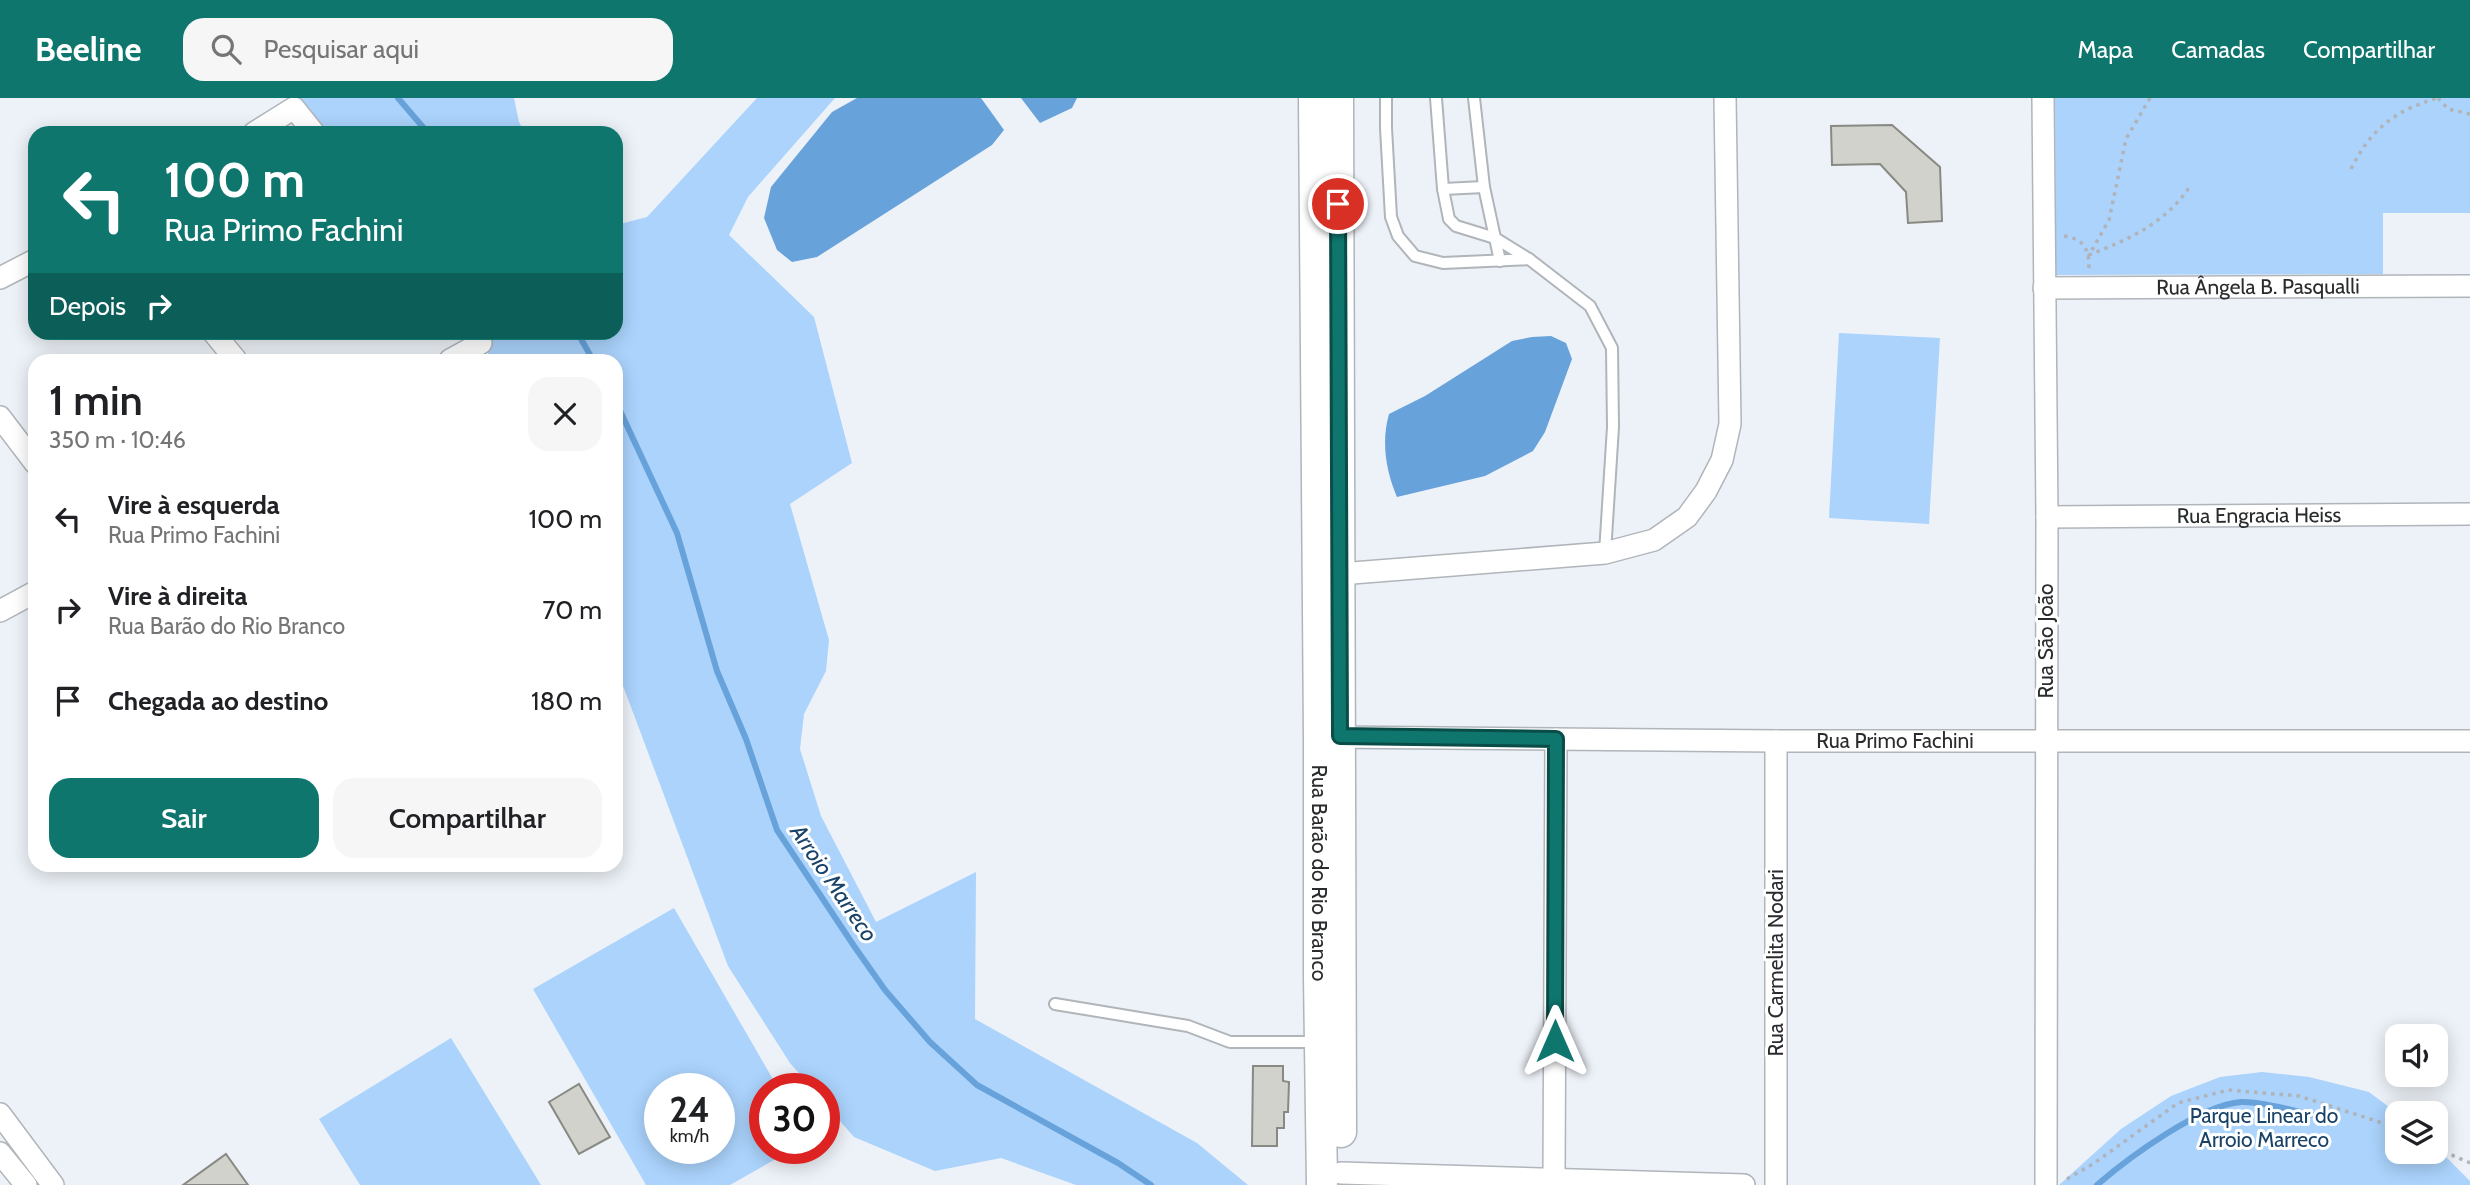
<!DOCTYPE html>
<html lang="pt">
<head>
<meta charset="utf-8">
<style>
	:root { --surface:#fff; --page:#f6f6f6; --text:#202124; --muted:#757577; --accent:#0f766e }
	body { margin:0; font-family:Cabin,sans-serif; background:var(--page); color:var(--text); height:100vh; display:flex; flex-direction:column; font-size:26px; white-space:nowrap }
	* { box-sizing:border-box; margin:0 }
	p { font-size:23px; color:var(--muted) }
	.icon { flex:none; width:38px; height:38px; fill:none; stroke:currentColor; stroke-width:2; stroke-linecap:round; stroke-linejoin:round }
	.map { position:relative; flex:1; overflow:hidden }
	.details { position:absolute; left:28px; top:256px; width:595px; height:518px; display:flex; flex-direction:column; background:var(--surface); border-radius:21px; box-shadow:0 4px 18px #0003 }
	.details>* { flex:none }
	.guide { position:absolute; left:28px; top:28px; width:595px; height:214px; border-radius:21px; box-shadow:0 4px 18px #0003; background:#0f766e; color:#fff; overflow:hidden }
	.buttons { position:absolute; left:2385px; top:926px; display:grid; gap:14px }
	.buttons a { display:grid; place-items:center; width:63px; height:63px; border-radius:14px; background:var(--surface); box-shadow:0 4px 18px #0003; font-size:35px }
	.speed { position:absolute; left:644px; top:975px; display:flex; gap:14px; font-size:35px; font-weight:700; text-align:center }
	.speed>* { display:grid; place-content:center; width:91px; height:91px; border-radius:50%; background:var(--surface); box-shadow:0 4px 18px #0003; line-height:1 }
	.speed small { font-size:18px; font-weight:400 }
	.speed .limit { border:10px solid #d22; background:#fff; color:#111 }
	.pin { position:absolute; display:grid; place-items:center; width:60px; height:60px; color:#fff; margin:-30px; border:4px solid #fff; border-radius:50%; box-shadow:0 2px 7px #0007 }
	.me { position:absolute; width:77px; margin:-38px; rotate:0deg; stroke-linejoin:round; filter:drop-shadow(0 0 5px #0008) }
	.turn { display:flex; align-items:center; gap:24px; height:147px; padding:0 21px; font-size:32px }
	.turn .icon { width:91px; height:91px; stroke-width:2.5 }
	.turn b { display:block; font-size:49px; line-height:60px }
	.then { display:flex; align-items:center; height:66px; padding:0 21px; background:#0003; gap:14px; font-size:26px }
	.round { display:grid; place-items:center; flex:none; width:74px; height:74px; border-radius:21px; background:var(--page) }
	.head { display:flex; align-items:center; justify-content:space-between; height:119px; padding:0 21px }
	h1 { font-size:42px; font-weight:600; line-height:52px }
	.primary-button { display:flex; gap:14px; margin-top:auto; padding:14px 21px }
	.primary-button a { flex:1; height:80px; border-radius:21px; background:var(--accent); color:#fff; font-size:28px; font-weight:600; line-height:80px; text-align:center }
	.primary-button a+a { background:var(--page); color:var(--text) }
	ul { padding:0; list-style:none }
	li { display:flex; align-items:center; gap:21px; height:91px; padding:0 21px }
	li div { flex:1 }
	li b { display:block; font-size:26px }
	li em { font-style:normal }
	header { display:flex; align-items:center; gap:42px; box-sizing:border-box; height:98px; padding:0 35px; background:var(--accent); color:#fff }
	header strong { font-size:33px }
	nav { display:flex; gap:38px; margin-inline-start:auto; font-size:24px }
	.search { width:490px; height:63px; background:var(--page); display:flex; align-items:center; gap:18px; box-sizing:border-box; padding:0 24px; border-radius:21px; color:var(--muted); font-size:26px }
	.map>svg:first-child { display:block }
</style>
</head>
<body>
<header>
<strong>Beeline</strong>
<div class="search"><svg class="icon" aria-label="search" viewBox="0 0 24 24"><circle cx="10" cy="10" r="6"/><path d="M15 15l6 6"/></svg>Pesquisar aqui</div>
<nav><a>Mapa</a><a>Camadas</a><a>Compartilhar</a></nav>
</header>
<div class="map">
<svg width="2470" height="1087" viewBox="0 0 2470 1087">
	<rect width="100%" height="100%" fill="#edf2f8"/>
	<g fill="#abd3fc" fill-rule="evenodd">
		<polygon points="296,0 514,0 519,24 525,35 324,35"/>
		<polygon points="757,0 835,0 748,99 729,137 814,219 852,365 790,406 829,542 826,573 804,616 800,651 821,718 876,824 976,774 975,921 1197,1045 1248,1087 1076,1087 1001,1060 935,1073 854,1039 824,1005 824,990 812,990 790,965 728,868 616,569 616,262 490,262 482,235 616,234 616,127 647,119"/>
		<polygon points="2055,0 2470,0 2470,115 2383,115 2383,176 2056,177"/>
		<polygon points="1839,235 1940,240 1929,426 1829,420"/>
		<path d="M674,810L778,990H765V1050H795L730,1087H646L533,891ZM719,990V1050H660V990Z"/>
		<polygon points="451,940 541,1087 360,1087 319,1021"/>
		<polygon points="2262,974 2309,979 2369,994 2397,1015 2398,1054 2436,1054 2436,1049 2470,1083 2470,1087 2059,1087 2121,1031 2171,998 2220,979"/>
	</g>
	<g fill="#67a2db">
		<polygon points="857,0 981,0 1004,32 992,47 817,159 792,164 777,152 764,120 771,89 832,14"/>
		<polygon points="1021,0 1077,0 1072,10 1040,25"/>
		<path d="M1551,238L1566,245L1572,261L1545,334L1533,353L1485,378L1397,399C1386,373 1381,344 1389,316L1425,298L1512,243L1532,239Z"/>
	</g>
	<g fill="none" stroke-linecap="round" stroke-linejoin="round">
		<g stroke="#67a2db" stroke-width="6">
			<polyline points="398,0 428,35"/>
			<polyline points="577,234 593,262"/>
			<polyline points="616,304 677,435 717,573 746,641 777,732 854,848 885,892 930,944 977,987 1118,1065 1151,1087"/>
			<path d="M2097,1087C2128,1060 2200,1007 2241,1004C2262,1003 2293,1013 2315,1017"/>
		</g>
	</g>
	<g fill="#d2d2cc" stroke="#898983" stroke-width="2">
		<polygon points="1892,27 1940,69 1942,123 1908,125 1906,94 1880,66 1832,67 1831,28"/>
		<polygon points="1253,968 1283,968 1283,983 1289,984 1288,1014 1284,1014 1284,1030 1277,1030 1277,1048 1252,1048"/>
		<polygon points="579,986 610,1039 579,1056 549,1004"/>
		<polygon points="226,1056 248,1087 183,1087"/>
	</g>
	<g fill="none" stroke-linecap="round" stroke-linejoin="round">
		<defs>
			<g id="lane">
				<polyline points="1386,0 1386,30 1391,119 1398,138 1415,158 1443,165 1529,161 1590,208 1612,250 1613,329 1605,455"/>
				<polyline points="1436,0 1443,91 1449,121 1456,128 1495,140 1529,161"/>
				<polyline points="1474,0 1484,89 1500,163"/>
				<polyline points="1443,91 1484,89"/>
				<polyline points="1055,906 1188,928 1230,944 1317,944"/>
			</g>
			<g id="street">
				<polyline points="2043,0 2047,419 2046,1087"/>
				<polyline points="254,35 294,10 314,35"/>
				<polyline points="0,180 35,162"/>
				<path id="s1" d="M2044,190L2470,188"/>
				<polyline points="213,234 236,262"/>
				<polyline points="450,262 481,245 473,234"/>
				<polyline points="0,319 35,365"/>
				<path id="s2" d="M2047,419L2470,416"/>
				<polyline points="1327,477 1605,455 1654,442 1687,419 1706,393 1722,362 1730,326 1725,0"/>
				<polyline points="0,513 35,494"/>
				<path id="s3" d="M1328,639L1776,643H2470"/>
				<polyline points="0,1016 53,1087"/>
				<polyline points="0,1055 26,1087"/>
				<polyline points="1341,1075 1744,1087"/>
				<polyline points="1554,1080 1556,641"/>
				<polyline points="1776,1087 1776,643"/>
			</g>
			<g id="secondary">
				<path id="s4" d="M1314,0L1319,639V878L1322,1087"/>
				<polyline points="1338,0 1341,1034"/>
			</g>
		</defs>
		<use href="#lane" stroke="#b0b5ba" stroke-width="14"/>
		<use href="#street" stroke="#b0b5ba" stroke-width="24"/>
		<use href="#secondary" stroke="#b0b5ba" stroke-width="33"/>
		<g stroke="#b0b4b9" stroke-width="3.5" stroke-dasharray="3.5 5" stroke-linecap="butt">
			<path d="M2150,0L2126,41L2109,122L2089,157C2129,141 2165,126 2190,88"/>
			<polyline points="2438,0 2448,11 2470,16"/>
			<path d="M2351,71C2371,31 2394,13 2437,0"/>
			<path d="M2064,138C2085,141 2089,152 2089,171"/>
			<polyline points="2436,1050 2470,1065"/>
			<polyline points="2067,1081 2093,1066 2178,1005 2228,992 2299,998 2398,1030"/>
		</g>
		<use href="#lane" stroke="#fff" stroke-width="10"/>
		<use href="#street" stroke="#fff" stroke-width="21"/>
		<use href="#secondary" stroke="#fff" stroke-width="30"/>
	</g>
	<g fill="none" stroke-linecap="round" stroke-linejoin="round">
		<defs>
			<polyline id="route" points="1338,106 1340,638 1556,641 1555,943"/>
		</defs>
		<use href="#route" stroke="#0a4d48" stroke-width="18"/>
		<use href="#route" stroke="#0f766e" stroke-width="12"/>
	</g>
	<g text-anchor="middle" stroke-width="6" stroke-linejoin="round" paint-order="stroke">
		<g font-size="21" fill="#292b2d" stroke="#fff">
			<text dy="7" stroke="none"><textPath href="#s1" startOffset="214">Rua Ângela B. Pasqualli</textPath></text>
			<text dy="7" stroke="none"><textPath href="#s2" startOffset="212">Rua Engracia Heiss</textPath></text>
			<text transform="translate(2046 543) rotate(-90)" y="7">Rua São João</text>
			<text dy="7" stroke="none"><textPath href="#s3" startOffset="567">Rua Primo Fachini</textPath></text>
			<text dy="7" stroke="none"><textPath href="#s4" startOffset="775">Rua Barão do Rio Branco</textPath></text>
			<text transform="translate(1776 865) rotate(-90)" y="7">Rua Carmelita Nodari</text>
		</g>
		<g font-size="21" fill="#184268" stroke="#fff">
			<text x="2264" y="1025">Parque Linear do<tspan x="2264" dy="24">Arroio Marreco</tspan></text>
		</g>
		<g font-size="23" font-style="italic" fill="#184269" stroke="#fff">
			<text transform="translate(834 785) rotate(56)" y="8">Arroio Marreco</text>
		</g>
	</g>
</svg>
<div class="buttons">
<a><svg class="icon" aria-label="sound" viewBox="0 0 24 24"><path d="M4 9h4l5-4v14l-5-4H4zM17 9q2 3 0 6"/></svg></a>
<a><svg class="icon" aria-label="layers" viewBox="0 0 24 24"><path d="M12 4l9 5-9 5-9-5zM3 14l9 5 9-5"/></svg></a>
</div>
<div class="speed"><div>24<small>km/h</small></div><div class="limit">30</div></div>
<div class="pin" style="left:1338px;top:106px;background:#d93025"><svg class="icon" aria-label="arrive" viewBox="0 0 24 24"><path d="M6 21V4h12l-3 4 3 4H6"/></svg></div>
<svg class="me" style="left:1555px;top:943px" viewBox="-20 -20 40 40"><path d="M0-17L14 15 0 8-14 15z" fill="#0f766e" stroke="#fff" stroke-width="4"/></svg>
<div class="guide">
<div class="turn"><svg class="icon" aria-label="left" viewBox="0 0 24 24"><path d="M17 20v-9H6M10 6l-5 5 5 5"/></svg><div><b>100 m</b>Rua Primo Fachini</div></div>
<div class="then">Depois<svg class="icon" aria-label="right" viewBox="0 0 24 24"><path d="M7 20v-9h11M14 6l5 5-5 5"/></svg></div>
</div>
<section class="details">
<div class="head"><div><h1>1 min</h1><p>350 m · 10:46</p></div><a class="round"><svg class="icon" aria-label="close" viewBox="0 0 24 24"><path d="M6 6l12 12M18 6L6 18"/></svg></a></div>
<ul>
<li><svg class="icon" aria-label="left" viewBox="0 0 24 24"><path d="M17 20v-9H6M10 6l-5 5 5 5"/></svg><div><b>Vire à esquerda</b><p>Rua Primo Fachini</p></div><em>100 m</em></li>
<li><svg class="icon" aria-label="right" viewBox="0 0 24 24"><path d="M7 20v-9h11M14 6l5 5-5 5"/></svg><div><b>Vire à direita</b><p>Rua Barão do Rio Branco</p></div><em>70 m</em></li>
<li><svg class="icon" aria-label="arrive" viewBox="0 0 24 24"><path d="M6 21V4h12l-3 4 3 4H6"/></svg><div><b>Chegada ao destino</b></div><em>180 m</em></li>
</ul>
<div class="primary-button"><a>Sair</a><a>Compartilhar</a></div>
</section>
</div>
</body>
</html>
